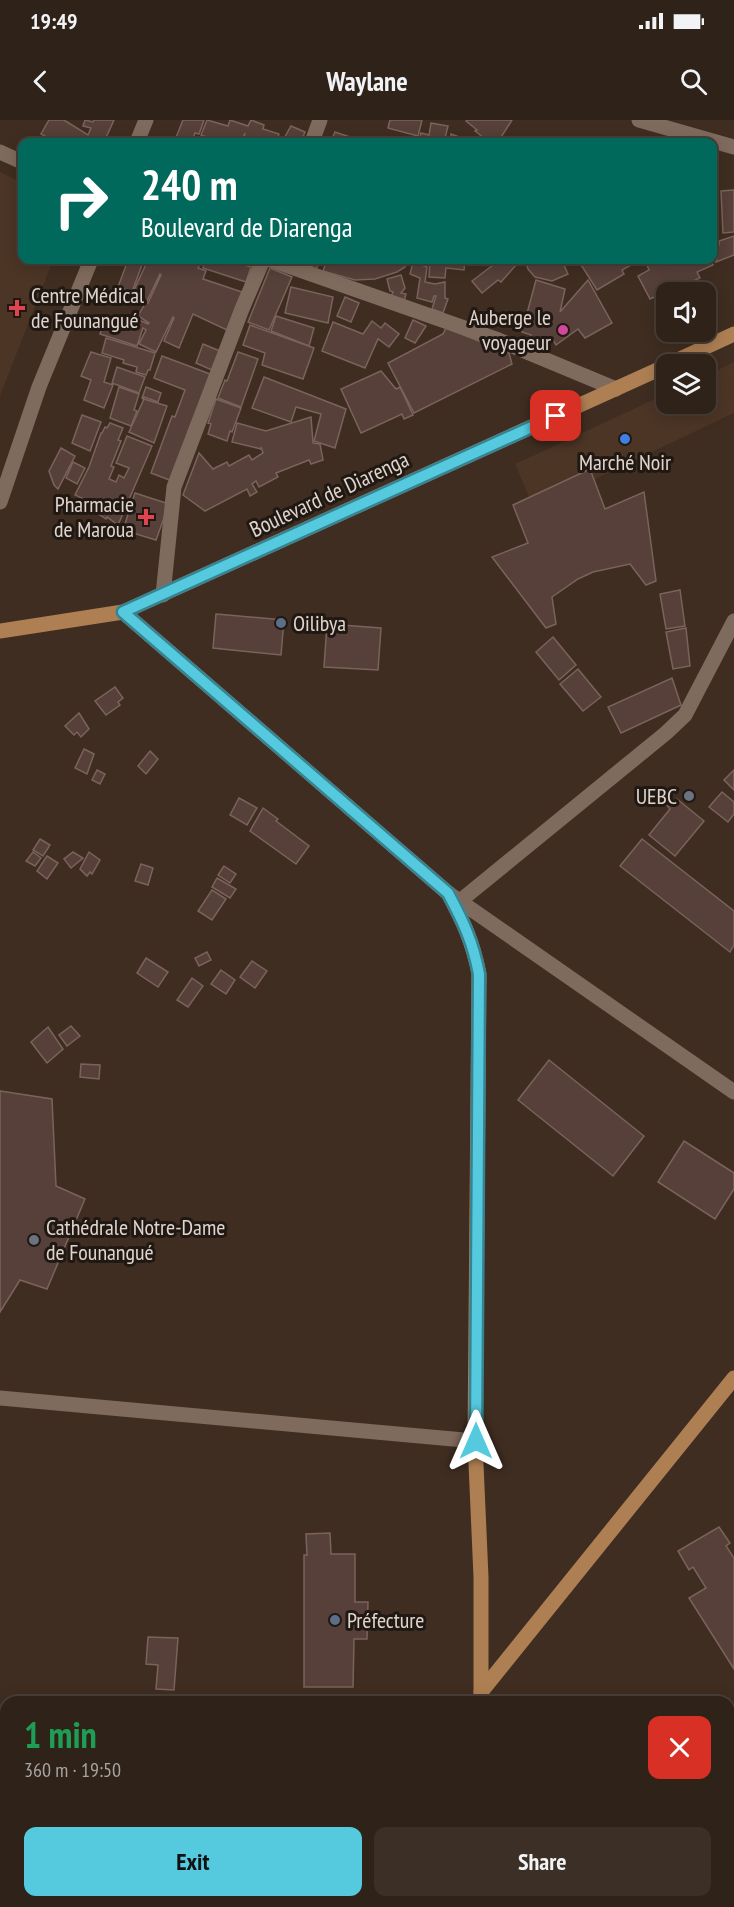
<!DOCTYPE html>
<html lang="en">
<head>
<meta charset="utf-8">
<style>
	:root { --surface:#2f2219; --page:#3b2f26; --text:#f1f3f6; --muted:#a7a4a2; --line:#4a3f38; --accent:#55cadf }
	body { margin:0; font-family:"PT Sans Narrow",sans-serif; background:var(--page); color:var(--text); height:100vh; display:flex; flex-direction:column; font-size:22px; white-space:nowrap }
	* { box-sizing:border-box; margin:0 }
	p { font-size:20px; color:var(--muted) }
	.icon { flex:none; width:33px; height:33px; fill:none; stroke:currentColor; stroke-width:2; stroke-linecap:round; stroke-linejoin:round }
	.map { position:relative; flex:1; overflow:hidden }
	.panel { position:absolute; left:0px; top:1576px; width:735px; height:212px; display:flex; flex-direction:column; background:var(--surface); border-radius:18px 18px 0 0; box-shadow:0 3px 15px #0003,0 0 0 2px var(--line) }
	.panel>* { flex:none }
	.top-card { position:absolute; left:18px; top:18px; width:699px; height:126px; border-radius:12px; box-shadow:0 3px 15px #0003,0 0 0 2px var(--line); background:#00695c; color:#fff; overflow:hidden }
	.buttons { position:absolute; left:656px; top:162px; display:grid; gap:12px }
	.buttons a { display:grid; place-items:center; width:60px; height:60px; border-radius:12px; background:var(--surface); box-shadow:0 3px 15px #0003,0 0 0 2px var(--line); font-size:30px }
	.pin { position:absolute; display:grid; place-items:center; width:51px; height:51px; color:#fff; margin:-26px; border-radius:12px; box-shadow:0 3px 9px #0006 }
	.me { position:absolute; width:66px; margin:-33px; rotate:0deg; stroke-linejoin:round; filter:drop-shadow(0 0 4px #0008) }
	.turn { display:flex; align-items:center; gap:21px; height:126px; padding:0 24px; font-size:27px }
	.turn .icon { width:78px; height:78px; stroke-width:2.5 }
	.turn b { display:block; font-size:42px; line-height:51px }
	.round { display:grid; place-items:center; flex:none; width:63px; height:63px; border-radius:12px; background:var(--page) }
	.headline { display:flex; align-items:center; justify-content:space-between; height:102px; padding:0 24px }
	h1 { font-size:36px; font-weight:800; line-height:45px; color:#1e9e55 }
	.action { display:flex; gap:12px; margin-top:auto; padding:12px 24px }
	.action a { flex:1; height:69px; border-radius:12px; background:var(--accent); color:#111; font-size:24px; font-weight:800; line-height:69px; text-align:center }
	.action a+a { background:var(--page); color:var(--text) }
	.status { display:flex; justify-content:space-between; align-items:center; height:42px; padding:0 30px; background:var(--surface); direction:ltr }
	.status svg { height:16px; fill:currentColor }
	header { display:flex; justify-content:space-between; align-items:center; height:78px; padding:0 24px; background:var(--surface); font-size:27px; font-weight:800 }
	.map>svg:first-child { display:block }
</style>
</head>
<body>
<div class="status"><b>19:49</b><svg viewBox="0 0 49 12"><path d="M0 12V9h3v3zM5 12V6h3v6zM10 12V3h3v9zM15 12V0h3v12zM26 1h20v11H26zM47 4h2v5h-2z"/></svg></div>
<header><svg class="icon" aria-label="back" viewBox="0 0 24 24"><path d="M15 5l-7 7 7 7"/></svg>Waylane<svg class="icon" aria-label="search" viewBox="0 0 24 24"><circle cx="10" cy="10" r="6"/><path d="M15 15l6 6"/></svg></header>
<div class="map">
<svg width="734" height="1787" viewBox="0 0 734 1787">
	<rect width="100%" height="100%" fill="#3f2d21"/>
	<g fill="#4c3525">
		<polygon points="0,52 22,63 22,140 53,140 0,276"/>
		<polygon points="734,242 734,293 534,388 515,344 666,274 666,284 705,284 705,256"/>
	</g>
	<g fill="#564039" stroke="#7a635b" stroke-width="1.5">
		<polygon points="49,0 64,0 88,15 91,8 83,6 85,0 93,2 94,0 114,0 104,22 56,22 41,14"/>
		<polygon points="183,0 204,0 199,14 195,13 192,22 175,20"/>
		<polygon points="207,0 228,6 230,0 248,6 251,0 264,5 263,9 279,14 276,22 243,22 245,13 241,22 221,22 201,15"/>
		<polygon points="390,0 422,0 418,16 388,8"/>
		<polygon points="467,0 512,0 498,22 489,22 475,11 477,10 466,1"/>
		<polygon points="431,3 448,6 444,22 430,19 429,22 413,22 414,19 419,21 421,13 429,15"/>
		<polygon points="291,6 305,12 301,22 282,22"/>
		<polygon points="335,12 353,18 352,22 322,22 324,18 331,21"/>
		<polygon points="451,14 467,20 467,22 450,22"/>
		<polygon points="734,70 734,112 723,113 721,71"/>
		<polygon points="734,116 734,135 716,142 717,137 712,136 712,126 719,125 719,121"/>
		<polygon points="128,140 143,142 132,172 118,167"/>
		<polygon points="148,140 202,140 198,148 206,151 203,159 242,172 227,210 193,194 179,228 164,221 174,198 173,197 156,232 139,224 146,210 143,208 137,226 100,214 105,197 137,207 139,200 148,204 149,203 138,196 146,182 148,183 161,155 160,154 147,181 133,172"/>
		<polygon points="206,140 228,140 251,147 246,162 203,148"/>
		<polygon points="300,140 321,140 316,149 299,141"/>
		<polygon points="327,140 348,140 359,142 359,140 407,140 405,147 397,152 375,159 355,160 323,151"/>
		<polygon points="430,140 465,140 464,150 446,148 445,158 429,157"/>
		<polygon points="498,140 511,140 517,144 501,162 498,160 482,173 472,161 493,145"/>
		<polygon points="525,140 565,140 567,145 564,145 568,154 552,161 535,157 528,149"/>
		<polygon points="578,140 640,140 622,150 624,154 597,170"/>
		<polygon points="654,140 710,140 713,145 697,152 700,158 684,165 683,161 669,168 666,162 661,164 665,172 650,179 638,156 649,150 647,145"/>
		<polygon points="413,142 427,147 425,162 435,164 445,162 445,178 448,179 443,193 432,189 436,176 434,176 432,182 417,178 420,158 410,154"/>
		<polygon points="270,148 292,157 269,210 248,202"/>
		<polygon points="401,155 405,168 401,173 406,174 404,181 391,177 393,172 390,171 387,159"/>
		<polygon points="536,160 565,169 560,192 588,160 612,203 585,218 578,209 556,225 553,220 541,217 537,229 527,226 531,215 522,212"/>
		<polygon points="291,167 333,177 328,203 285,193"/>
		<polygon points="345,177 359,183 351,202 337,196"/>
		<polygon points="276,196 314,208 309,226 271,211"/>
		<polygon points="413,200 426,206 415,223 405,218"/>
		<polygon points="372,201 381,208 385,203 399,214 389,227 378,219 365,248 322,231 333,202 363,214"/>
		<polygon points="250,205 314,228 303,259 262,245 265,233 243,225"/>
		<polygon points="446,208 509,233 512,244 414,293 388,243 443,214"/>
		<polygon points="106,218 155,233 150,250 148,250 146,255 136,252 137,247 123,243 124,240 102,233"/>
		<polygon points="203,224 220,231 212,250 196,243"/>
		<polygon points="91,232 111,238 104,262 113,265 104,288 84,280 91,260 81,256"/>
		<polygon points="238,232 258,239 241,287 218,278 225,260 227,261"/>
		<polygon points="162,236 210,254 172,361 151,353 172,296 175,297 185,270 154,258"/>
		<polygon points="117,247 145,257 139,273 112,263"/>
		<polygon points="381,251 396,269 400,267 413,295 404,299 402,294 361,313 341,269"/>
		<polygon points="264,257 346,289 335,328 314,321 321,294 296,287 291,302 252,288"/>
		<polygon points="119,267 139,274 134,290 137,291 131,306 110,298"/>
		<polygon points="146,267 161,273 158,282 144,277 143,279 142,278"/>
		<polygon points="144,279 167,286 154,323 129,312"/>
		<polygon points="216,279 241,288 232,312 230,311 227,321 208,314 211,304 208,303"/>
		<polygon points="82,295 101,302 90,331 72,323"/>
		<polygon points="311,297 313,323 320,324 323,340 311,344 309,340 276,353 278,357 259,367 256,361 252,364 257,372 250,376 247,369 205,391 183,375 199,333 213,349 227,342 229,346 249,335 252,340 263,333 261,327 261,329 232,322 237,303 266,311"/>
		<polygon points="110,303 123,308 118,320 121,321 111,346 114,347 109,359 116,362 119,355 124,358 129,348 116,343 127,316 152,326 118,405 107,397 106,399 97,393 98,386 75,375 89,347 101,313 102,313 105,307 107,308"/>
		<polygon points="61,328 75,336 58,369 54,365 49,351"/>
		<polygon points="73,342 85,348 77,364 66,358"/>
		<polygon points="590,349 605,389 644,372 656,461 646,465 630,444 593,452 578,459 552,477 556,504 546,508 492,437 528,423 513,385"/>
		<polygon points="135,373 169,384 156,420 123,410"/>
		<polygon points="680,470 685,506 666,509 660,474"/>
		<polygon points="216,494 284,500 281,535 213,528"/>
		<polygon points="327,504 381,508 378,550 324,547"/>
		<polygon points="686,508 690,546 673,549 666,512"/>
		<polygon points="553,517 576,545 559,560 536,532"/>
		<polygon points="578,549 601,577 583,591 560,564"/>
		<polygon points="672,558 681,585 621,613 608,587"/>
		<polygon points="115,567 123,578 118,582 120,585 106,595 95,581"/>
		<polygon points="79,593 89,609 81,617 77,612 74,615 65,606"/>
		<polygon points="84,629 94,634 87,654 75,648"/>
		<polygon points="150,631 158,639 146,654 138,646"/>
		<polygon points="97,650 105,654 100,664 92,660"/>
		<polygon points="734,650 734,670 724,660"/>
		<polygon points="722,672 734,682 734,694 728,702 709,687"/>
		<polygon points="239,678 257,688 247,705 230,695"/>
		<polygon points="669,678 675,682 677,679 704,701 675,736 649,715 670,689 665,683"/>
		<polygon points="263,688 278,699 276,701 309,726 296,744 250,711"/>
		<polygon points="40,719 50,725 43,736 33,730"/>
		<polygon points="642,719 734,791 734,825 730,832 620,746"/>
		<polygon points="33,732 41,738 35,746 26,741"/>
		<polygon points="73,732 83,738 71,748 64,739"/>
		<polygon points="89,732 100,740 92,754 90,752 87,756 80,749"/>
		<polygon points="47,736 58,743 47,759 37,751"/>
		<polygon points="141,744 153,748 148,765 135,761"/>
		<polygon points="224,746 236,754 230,763 218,755"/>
		<polygon points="217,758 236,769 230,778 212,767"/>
		<polygon points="212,770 226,779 212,800 198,791"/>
		<polygon points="207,832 211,840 199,846 195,838"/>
		<polygon points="146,838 168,852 158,867 137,853"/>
		<polygon points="252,841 267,851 255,868 240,857"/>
		<polygon points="221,850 235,860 226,874 211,864"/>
		<polygon points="192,858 203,866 188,887 177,880"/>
		<polygon points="71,906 80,916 67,926 59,915"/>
		<polygon points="48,907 63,929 47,943 31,922"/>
		<polygon points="549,940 644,1016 613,1056 518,980"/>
		<polygon points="81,944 100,945 99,959 80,957"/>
		<polygon points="0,971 52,979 56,1066 85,1079 47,1169 20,1160 0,1192"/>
		<polygon points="684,1021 734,1053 734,1069 715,1099 658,1062"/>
		<polygon points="719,1407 730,1423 726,1426 734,1438 734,1549 689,1478 706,1468 693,1447 689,1450 678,1431"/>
		<polygon points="330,1413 331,1434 355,1434 355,1482 368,1482 367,1519 354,1519 353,1567 304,1567 304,1435 307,1435 306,1414"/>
		<polygon points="148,1517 178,1518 174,1570 156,1569 158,1545 146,1544"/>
		<rect x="131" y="1782" width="43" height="5"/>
		<rect x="284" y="1782" width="63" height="5"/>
	</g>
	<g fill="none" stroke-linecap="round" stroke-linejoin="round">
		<polyline stroke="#7f6b5d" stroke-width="15" points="460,781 666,613 685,595 734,501"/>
		<g stroke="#7f6b5d" stroke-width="15">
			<polyline points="639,0 734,27"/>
			<polyline points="312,22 320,0"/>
			<polyline points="0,32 22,42"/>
			<polyline points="271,140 496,219 616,269"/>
			<polyline points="163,475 174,367 242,189 263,140"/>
			<polyline points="448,773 734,972"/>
			<polyline points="0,1278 475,1321"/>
		</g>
		<g stroke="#7f6b5d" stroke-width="15">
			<polyline points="137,22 146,0"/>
			<polyline points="0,382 39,267 91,140"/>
			<polyline points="729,1713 734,1712"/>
			<polyline points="642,1782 643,1787"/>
			<polyline points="561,1787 569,1782"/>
		</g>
		<g stroke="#ae7f53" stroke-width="15">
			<polyline points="669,244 734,214"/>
			<path d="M123,492L448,773C463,801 473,822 479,854L475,1321L481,1457V1582"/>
			<polyline points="0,511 123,492 666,246"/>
			<polyline points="481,1572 734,1258"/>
			<polyline points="423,1782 424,1787"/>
			<polyline points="532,1787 534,1782"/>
		</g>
	</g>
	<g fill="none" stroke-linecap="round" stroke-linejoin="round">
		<defs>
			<path id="route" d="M476,1321L479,854C473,822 463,801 448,773L123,492L556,296"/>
		</defs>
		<use href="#route" stroke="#378391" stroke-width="15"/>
		<use href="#route" stroke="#55cadf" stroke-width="10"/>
	</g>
	<g fill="#e0444e" stroke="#201812" stroke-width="2">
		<path d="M14 179h6v6h6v6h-6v6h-6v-6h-6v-6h6z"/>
		<path d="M143 388h6v6h6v6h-6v6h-6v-6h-6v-6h6z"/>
	</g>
	<circle fill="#d1479c" stroke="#201812" stroke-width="2" cx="563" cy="210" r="6"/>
	<circle fill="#3f7fe0" stroke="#201812" stroke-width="2" cx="625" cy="319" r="6"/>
	<g fill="#5c6f8a" stroke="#201812" stroke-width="2">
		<circle cx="281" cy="503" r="6"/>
		<circle cx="335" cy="1500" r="6"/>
	</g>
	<g fill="#6b7280" stroke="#201812" stroke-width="2">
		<circle cx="689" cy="676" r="6"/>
		<circle cx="34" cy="1120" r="6"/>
	</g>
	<g text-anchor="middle" stroke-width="6" stroke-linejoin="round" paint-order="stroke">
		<g font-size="22" fill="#e0d4cd" stroke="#201812" text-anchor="start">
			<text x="31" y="183">Centre Médical<tspan x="31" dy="25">de Founangué</tspan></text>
			<text x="551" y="205" text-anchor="end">Auberge le<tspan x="551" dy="25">voyageur</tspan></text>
			<text x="625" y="350" text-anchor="middle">Marché Noir</text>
			<text x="134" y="392" text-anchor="end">Pharmacie<tspan x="134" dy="25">de Maroua</tspan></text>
			<text x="293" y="511">Oilibya</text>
			<text x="677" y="684" text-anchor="end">UEBC</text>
			<text x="46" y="1115">Cathédrale Notre-Dame<tspan x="46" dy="25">de Founangué</tspan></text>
			<text x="347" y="1508">Préfecture</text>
		</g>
		<g font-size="22" fill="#e0d4cd" stroke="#201812">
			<text transform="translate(329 374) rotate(-25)" y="8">Boulevard de Diarenga</text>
		</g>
	</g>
</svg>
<div class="buttons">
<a><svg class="icon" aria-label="sound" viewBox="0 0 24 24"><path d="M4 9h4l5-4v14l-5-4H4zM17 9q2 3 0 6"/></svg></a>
<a><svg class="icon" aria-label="layers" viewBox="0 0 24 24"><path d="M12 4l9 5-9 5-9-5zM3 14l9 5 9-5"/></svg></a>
</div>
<div class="pin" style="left:556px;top:296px;background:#d93025"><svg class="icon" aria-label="arrive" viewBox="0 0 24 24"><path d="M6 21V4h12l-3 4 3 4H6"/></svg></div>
<svg class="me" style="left:476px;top:1321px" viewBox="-20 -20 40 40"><path d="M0-17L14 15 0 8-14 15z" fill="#55cadf" stroke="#fff" stroke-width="4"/></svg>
<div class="top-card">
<div class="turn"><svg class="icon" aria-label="right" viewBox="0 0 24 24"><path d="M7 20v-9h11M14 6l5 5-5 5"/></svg><div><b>240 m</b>Boulevard de Diarenga</div></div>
</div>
<section class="panel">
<div class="headline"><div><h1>1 min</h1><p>360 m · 19:50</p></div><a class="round" style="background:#d93025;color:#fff"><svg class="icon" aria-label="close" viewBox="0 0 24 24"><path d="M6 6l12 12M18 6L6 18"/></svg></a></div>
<div class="action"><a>Exit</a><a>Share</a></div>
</section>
</div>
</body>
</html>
